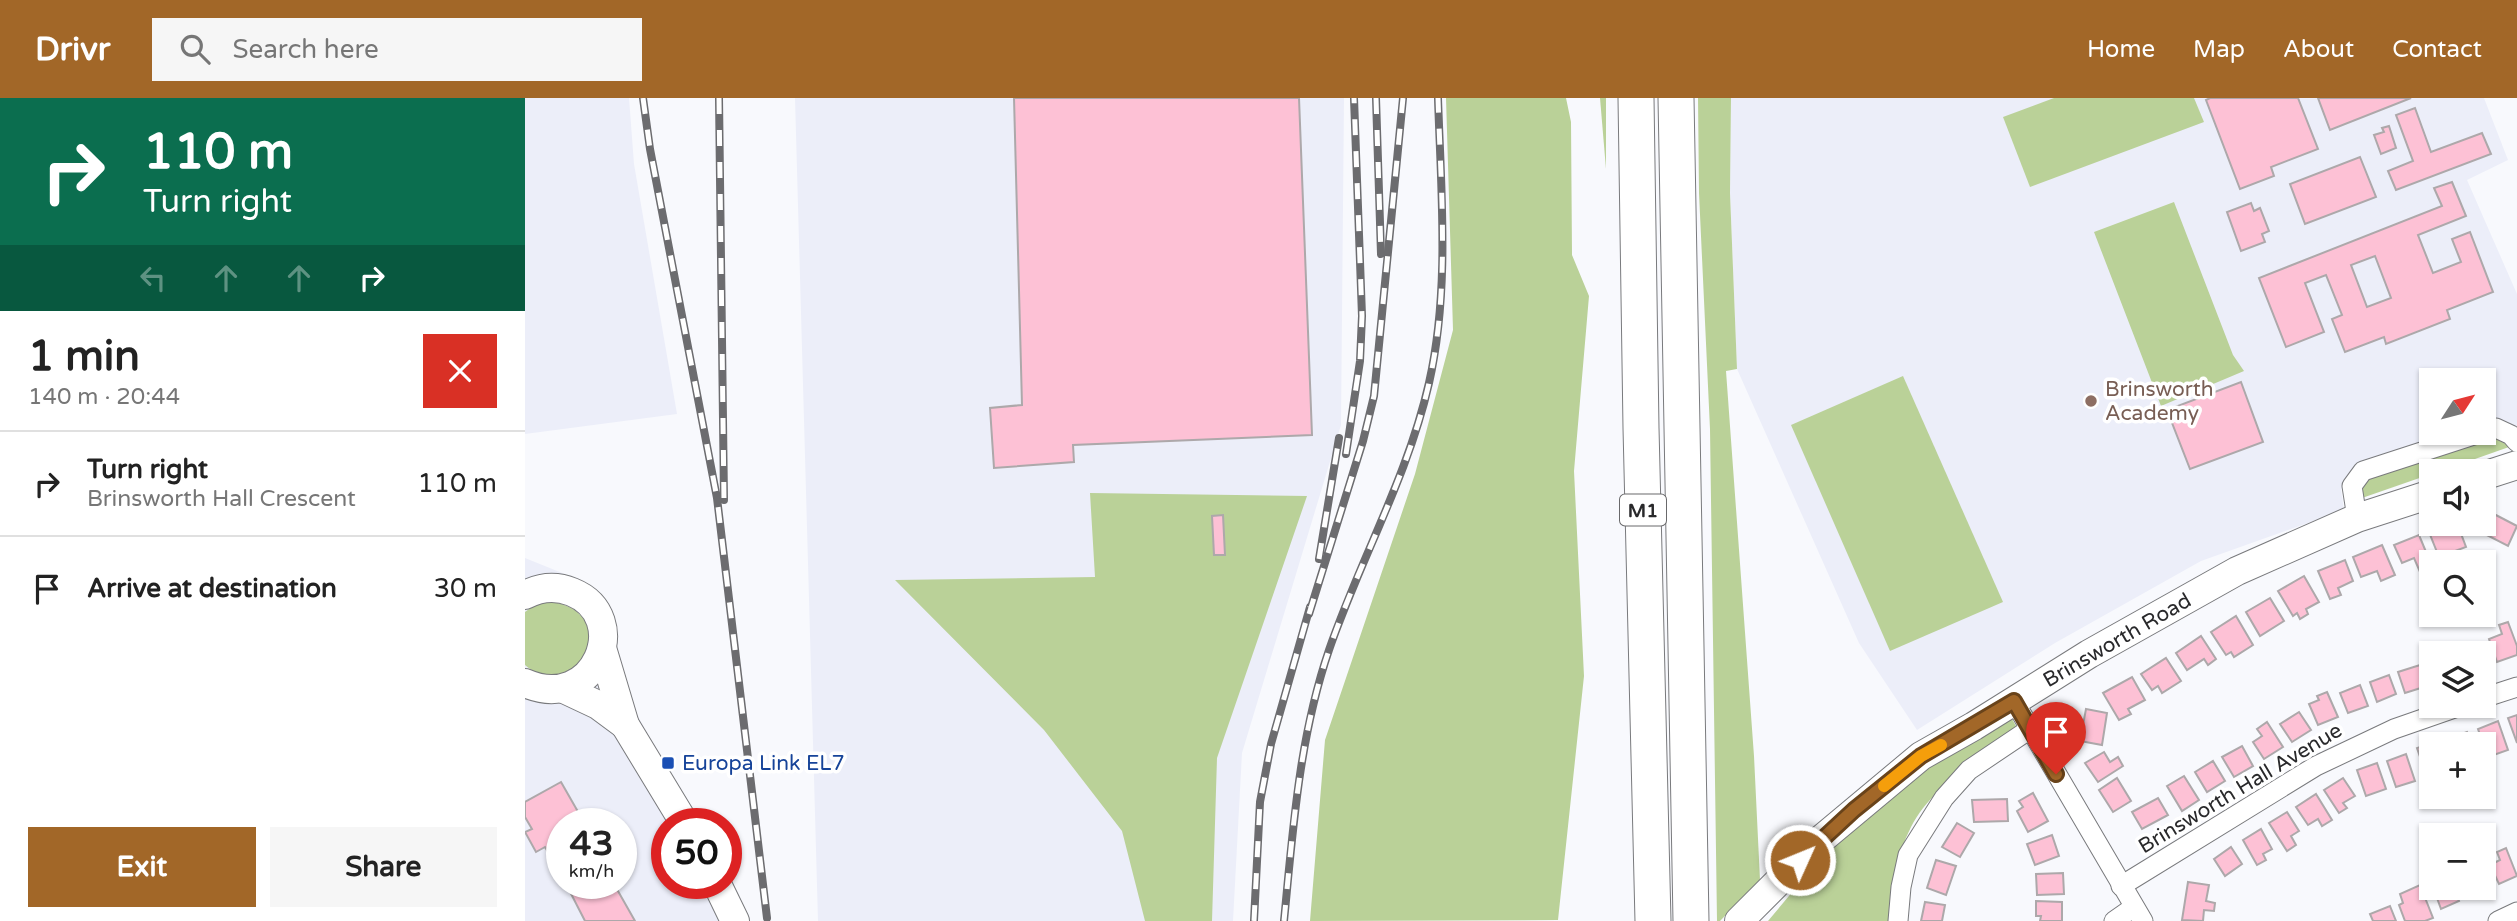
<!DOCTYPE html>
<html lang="en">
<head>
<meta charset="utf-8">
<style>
	:root { --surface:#fff; --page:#f6f6f6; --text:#222; --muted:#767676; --line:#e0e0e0; --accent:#a26728 }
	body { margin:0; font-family:"Varela Round",sans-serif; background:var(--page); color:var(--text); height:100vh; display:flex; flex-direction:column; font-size:26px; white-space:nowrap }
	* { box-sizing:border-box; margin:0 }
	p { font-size:23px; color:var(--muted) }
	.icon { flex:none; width:38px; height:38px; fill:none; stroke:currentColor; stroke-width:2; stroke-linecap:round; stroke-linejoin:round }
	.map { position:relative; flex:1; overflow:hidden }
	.sheet { display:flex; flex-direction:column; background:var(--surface); width:525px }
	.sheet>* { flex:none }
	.hud { background:#0b6e4f; color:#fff; overflow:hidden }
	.needle { width:46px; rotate:54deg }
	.controls { position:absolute; left:1894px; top:270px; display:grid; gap:14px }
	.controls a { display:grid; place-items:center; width:77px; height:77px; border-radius:0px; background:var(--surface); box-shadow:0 2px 5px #0004; font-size:35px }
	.speed { position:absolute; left:21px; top:710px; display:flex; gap:14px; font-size:35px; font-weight:700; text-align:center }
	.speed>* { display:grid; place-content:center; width:91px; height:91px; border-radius:50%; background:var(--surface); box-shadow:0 2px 5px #0004; line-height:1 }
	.speed small { font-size:18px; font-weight:400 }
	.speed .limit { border:10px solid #d22; background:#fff; color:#111 }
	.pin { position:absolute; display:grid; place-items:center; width:60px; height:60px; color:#fff; margin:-72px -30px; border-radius:50% 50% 50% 0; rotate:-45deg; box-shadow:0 0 7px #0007 }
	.pin .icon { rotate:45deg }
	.me { position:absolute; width:77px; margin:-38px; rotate:46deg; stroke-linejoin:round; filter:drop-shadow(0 0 5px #0008) }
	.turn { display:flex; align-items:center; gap:24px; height:147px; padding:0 28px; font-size:32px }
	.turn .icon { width:91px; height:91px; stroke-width:2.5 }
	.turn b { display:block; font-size:49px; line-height:60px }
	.lanes { display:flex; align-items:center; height:66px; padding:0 28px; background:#0003; justify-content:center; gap:35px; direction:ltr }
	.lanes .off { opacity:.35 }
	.round { display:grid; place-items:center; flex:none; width:74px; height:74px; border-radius:0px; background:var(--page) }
	.summary { display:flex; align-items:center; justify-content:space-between; height:119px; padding:0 28px }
	h1 { font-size:42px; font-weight:700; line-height:52px }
	.button { display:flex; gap:14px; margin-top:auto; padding:14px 28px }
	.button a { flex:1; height:80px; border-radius:0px; background:var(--accent); color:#fff; font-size:28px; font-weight:700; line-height:80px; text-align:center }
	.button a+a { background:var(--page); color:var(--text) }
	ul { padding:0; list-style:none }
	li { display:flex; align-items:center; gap:21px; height:105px; padding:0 28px; border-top:2px solid var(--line) }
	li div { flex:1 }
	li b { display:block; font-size:26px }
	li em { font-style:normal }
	header { display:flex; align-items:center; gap:42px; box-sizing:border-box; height:98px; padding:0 35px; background:var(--accent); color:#fff }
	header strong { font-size:33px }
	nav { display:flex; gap:38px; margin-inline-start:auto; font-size:24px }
	.search { width:490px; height:63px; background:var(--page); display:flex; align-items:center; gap:18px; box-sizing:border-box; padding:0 24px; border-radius:0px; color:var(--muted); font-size:26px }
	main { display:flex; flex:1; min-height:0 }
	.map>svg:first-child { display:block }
</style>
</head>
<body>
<header>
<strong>Drivr</strong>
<div class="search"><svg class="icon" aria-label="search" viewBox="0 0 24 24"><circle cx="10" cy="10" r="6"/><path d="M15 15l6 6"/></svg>Search here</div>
<nav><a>Home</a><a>Map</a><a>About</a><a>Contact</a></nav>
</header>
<main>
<section class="sheet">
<div class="hud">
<div class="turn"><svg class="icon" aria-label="right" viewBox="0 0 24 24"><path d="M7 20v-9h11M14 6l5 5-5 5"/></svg><div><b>110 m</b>Turn right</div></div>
<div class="lanes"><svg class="icon off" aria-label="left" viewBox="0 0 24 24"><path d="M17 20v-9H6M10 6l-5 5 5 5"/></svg><svg class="icon off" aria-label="ahead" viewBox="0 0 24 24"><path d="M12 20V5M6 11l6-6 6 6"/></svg><svg class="icon off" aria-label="ahead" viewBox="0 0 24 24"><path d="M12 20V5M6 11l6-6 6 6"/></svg><svg class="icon" aria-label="right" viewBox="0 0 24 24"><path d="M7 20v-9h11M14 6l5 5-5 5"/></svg></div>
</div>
<div class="summary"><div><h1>1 min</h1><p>140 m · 20:44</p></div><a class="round" style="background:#d93025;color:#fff"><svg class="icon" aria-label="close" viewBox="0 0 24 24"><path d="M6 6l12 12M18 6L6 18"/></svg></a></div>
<ul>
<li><svg class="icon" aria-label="right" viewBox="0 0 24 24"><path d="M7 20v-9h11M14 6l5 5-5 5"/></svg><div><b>Turn right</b><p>Brinsworth Hall Crescent</p></div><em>110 m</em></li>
<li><svg class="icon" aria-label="arrive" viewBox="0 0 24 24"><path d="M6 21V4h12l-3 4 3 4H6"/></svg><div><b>Arrive at destination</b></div><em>30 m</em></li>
</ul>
<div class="button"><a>Exit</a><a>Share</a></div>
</section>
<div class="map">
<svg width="1992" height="823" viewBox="0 0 1992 823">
	<rect width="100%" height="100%" fill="#f8f9fd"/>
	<g fill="#eceef9" fill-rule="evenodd">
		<polygon points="0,0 104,0 109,66 152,316 0,336"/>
		<polygon points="270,0 819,0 816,327 717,655 708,823 293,823"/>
		<polygon points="1206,0 1959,0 1983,62 1942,82 1992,196 1992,328 1958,324 1958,282 1906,282 1906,334 1925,334 1825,374 1816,392 1819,412 1676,463 1530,545 1392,632 1334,545 1212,271 1205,95"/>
		<path d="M0,460L57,483L73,496L91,533L94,567L104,601L125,641L174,726H142V786H201L219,810L225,823H0ZM37,726H96V786H37Z"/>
	</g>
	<g fill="#bad198">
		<polygon points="921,0 1041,0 1046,24 1047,157 1064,198 1049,373 1059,578 1033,822 785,823 800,642 890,376 928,232"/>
		<polygon points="1075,0 1081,0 1081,71"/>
		<polygon points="1173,0 1206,0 1205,95 1212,271 1201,273 1229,658 1235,782 1195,823 1192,823 1185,331 1174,95"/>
		<polygon points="1529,0 1669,0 1679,24 1505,89 1478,19"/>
		<polygon points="1649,104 1708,257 1719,273 1636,308 1569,134"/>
		<polygon points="1378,278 1478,504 1365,553 1266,327"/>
		<polygon points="1965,337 1977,339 1984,349 1916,373 1906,373 1906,376 1837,400 1837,389 1844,379"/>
		<polygon points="565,395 782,398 692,660 687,823 620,823 597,733 519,632 370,482 570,479"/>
		<path d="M20,503C104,510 50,611 0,567V514L11,506Z"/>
		<path d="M1480,620L1487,621L1491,628L1489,634C1454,662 1407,688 1386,729C1371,758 1367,791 1364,823H1243L1316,736L1379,686Z"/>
	</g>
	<g fill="#fdc1d5" stroke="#ada8aa" stroke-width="2" fill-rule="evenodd">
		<polygon points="489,0 774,0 787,337 548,347 549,364 469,370 465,310 497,307"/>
		<polygon points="1685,0 1773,0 1793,51 1746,69 1749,78 1715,91 1681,2"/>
		<polygon points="1793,0 1886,0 1805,32"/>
		<polygon points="1890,10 1906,54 1957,35 1966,56 1871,92 1863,73 1888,63 1871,17"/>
		<polygon points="1864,28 1871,50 1856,56 1849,37 1859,34 1857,30"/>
		<polygon points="1835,59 1851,99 1780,126 1765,86"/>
		<path d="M1927,84L1941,118L1893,137L1908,175L1936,164L1927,141L1945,134L1968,194L1922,212L1925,221L1861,246L1859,239L1820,254L1807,221L1817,217L1801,177L1780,185L1799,234L1761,249L1734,180L1917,108L1909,90ZM1850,158L1866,200L1842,209L1826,167Z"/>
		<polygon points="1726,105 1729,113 1735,110 1744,133 1737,136 1740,144 1716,153 1702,114"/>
		<polygon points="1716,284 1738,344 1665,371 1642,312"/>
		<polygon points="1967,415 1992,428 1983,448 1956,434"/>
		<polygon points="698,417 700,457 689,457 687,418"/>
		<polygon points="1926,425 1932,425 1941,449 1914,459 1904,434"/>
		<polygon points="1894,437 1906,466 1906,470 1895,474 1889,460 1877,465 1869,447"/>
		<polygon points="1857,447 1870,477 1856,483 1852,473 1836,479 1828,459"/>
		<polygon points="1820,462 1828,483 1813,490 1816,497 1805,501 1793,473"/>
		<polygon points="1779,478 1794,504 1781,511 1783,516 1775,521 1772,515 1768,518 1753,493"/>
		<polygon points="1745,500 1759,523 1735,538 1721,514"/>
		<polygon points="1711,518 1728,547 1709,559 1706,554 1701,557 1686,534"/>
		<polygon points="1983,524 1992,548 1992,557 1972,564 1964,541 1977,536 1974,527"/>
		<polygon points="1676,538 1691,561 1683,567 1679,561 1662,572 1651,555"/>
		<polygon points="1956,546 1963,567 1958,569 1958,555 1936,553"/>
		<polygon points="1641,560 1656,583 1637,595 1633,588 1627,592 1616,576"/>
		<polygon points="1895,567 1902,588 1880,595 1873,574"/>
		<polygon points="1864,577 1871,596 1852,604 1845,584"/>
		<polygon points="1607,579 1620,602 1603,611 1606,616 1594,622 1578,595"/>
		<polygon points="1835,587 1843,608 1823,615 1815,595"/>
		<polygon points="1802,594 1813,619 1793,627 1784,606 1794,602 1792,598"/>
		<polygon points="1561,611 1582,615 1577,647 1555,643"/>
		<polygon points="1774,614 1786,632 1767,644 1755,626"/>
		<polygon points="1992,617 1992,645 1983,620"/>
		<polygon points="1973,623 1983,652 1963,659 1953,631"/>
		<polygon points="1742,624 1758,649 1739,661 1728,644 1737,638 1732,631"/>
		<polygon points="1942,634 1947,646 1922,646 1920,642"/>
		<polygon points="1912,643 1913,646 1906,646 1906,677 1902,679 1892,650"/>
		<polygon points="1717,648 1728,668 1709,679 1697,659"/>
		<polygon points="1579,654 1585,664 1593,659 1598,668 1573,684 1560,665"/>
		<polygon points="1881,656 1890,683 1871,689 1862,663"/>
		<polygon points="1688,663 1700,683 1682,694 1670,674"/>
		<polygon points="1852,665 1861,691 1841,698 1832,672"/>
		<polygon points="1659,678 1674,702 1657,713 1642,688"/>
		<polygon points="1592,680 1606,703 1588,714 1574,692"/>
		<polygon points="1818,680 1830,698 1818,705 1822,710 1814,715 1799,692"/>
		<polygon points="36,684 60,726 37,726 37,769 33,771 20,749 11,754 0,734 7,731 0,719 0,704"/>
		<polygon points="1508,695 1523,723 1503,734 1492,713 1498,709 1494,703"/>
		<polygon points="1791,696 1807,722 1797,728 1793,721 1783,727 1771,709"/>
		<polygon points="1633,700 1643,717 1617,731 1607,714"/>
		<polygon points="1482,701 1483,723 1449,724 1447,702"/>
		<polygon points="1762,714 1774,733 1766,738 1771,747 1762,753 1744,725"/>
		<polygon points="1432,725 1449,735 1435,759 1417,749"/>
		<polygon points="1736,731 1747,751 1738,756 1741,762 1732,767 1718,742"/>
		<polygon points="1527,737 1534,758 1510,767 1502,746"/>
		<polygon points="1706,749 1717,766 1700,778 1689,761"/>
		<polygon points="1981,750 1992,778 1974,786 1965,767 1975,762 1972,754"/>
		<polygon points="1411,762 1431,768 1421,797 1402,790"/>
		<polygon points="1538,775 1539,796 1512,797 1511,776"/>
		<polygon points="1958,776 1965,791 1944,800 1940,789 1958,789"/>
		<polygon points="1663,784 1684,787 1681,803 1690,805 1689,813 1679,812 1678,823 1657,822"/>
		<polygon points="41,786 89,786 110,823 60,823"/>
		<polygon points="1895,787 1908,820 1900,823 1880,823 1874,807 1878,805 1875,796"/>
		<polygon points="1908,789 1928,789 1934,803 1916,811"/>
		<polygon points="1511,803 1537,804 1537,823 1515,823 1516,818 1511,818"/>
		<polygon points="1400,804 1420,807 1417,823 1396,823"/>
		<polygon points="1865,808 1871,823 1848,823 1845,816"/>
	</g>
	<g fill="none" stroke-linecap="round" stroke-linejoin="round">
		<defs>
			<g id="street">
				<polyline points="1958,334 1971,330 1986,337 1992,344"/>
				<polyline points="1832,420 1827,388 1838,373 1958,334"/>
				<polyline points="1958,600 1992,589"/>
				<polyline points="1489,603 1618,823"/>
				<polyline points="1596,788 1791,668 1869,631 1938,607"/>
				<polyline points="1373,823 1376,789 1383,757 1419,700 1444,672 1505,631"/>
				<polyline points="1589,823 1609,809"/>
				<polyline points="1973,823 1992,814"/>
			</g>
			<g id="secondary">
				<polyline points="1958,378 1992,367"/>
				<path d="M0,497C15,489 30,487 47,494C109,519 70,616 0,585"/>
				<polyline points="77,550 100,627 160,726"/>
				<polyline points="39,591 73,607 100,627"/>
				<polyline points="192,786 210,823"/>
				<polyline points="1214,823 1293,744 1396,658 1449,628 1564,556 1712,473 1832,420 1906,396"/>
			</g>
			<g id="highway">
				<polyline points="1111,0 1116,330 1128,823"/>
				<polyline points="1151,0 1166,823"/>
			</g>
		</defs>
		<use href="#street" stroke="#797a7d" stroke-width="21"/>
		<use href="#secondary" stroke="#797a7d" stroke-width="30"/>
		<use href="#highway" stroke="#797a7d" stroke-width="37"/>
		<use href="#street" stroke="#fff" stroke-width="19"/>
		<use href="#secondary" stroke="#fff" stroke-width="28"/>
		<use href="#highway" stroke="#fff" stroke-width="35"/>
		<defs>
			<g id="rail">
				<polyline points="118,0 125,51 192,400 242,820"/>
				<polyline points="194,0 199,402"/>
				<polyline points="851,0 856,156"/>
				<polyline points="821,356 835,263 837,218 829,0"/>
				<polyline points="794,461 814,340"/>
				<polyline points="784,516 838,343 849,298 878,0"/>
				<polyline points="729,823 735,704 746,646 785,509"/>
				<path d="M759,823C768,731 774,640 804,552C835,462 883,378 904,285C925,192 916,94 913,0"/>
			</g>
		</defs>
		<use href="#rail" stroke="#6c6c6f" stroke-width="8"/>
		<use href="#rail" stroke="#fff" stroke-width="5" stroke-dasharray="16" stroke-linecap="butt"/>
	</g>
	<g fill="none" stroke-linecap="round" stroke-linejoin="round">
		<defs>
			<polyline id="route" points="1275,762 1329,712 1396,658 1489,603 1531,676"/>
		</defs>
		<use href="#route" stroke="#69431a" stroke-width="18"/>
		<use href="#route" stroke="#a26728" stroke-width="12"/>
		<polyline stroke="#f59e0b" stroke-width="12" points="1359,688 1396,658 1416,647"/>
	</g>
	<circle fill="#8d6e63" stroke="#fff" stroke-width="2.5" cx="1566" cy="303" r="7"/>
	<rect fill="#1a4fb4" stroke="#fff" stroke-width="2.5" x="136" y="658" width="14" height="14" rx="3.5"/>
	<g text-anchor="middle" stroke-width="7" stroke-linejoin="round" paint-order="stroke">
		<rect fill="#fff" stroke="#69696b" stroke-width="2" x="1095" y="396.5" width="46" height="31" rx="5"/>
		<g font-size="19" font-weight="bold" fill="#29292b">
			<text x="1118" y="419">M1</text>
		</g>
		<g font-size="21" fill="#785e54" stroke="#fff" text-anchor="start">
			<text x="1580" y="298">Brinsworth<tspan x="1580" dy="24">Academy</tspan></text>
		</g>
		<g font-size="21" fill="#29292b" stroke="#fff">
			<text transform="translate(1592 542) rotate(-30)" y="7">Brinsworth Road</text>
			<text transform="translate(1715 690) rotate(-31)" y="7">Brinsworth Hall Avenue</text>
		</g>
		<g font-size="21" fill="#164399" stroke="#fff" text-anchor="start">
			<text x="157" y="672">Europa Link EL7</text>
		</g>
	</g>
</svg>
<div class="controls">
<a><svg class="needle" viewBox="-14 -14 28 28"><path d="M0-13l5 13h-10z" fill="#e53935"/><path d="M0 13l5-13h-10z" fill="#767676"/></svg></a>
<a><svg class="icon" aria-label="sound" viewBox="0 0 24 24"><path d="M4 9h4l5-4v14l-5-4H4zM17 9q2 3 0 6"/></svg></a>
<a><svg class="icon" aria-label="search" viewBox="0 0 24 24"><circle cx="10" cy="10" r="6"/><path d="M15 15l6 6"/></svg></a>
<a><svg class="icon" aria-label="layers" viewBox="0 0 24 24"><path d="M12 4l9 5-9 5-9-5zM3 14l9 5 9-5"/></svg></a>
<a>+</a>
<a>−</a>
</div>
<div class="speed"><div>43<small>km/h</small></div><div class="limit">50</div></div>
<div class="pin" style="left:1531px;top:676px;background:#d93025"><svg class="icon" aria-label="arrive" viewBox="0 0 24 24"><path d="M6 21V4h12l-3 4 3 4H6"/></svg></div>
<svg class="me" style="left:1275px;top:762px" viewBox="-20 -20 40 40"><circle r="17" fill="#a26728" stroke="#fff" stroke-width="3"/><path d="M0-11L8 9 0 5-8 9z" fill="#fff"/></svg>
</div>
</main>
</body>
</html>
